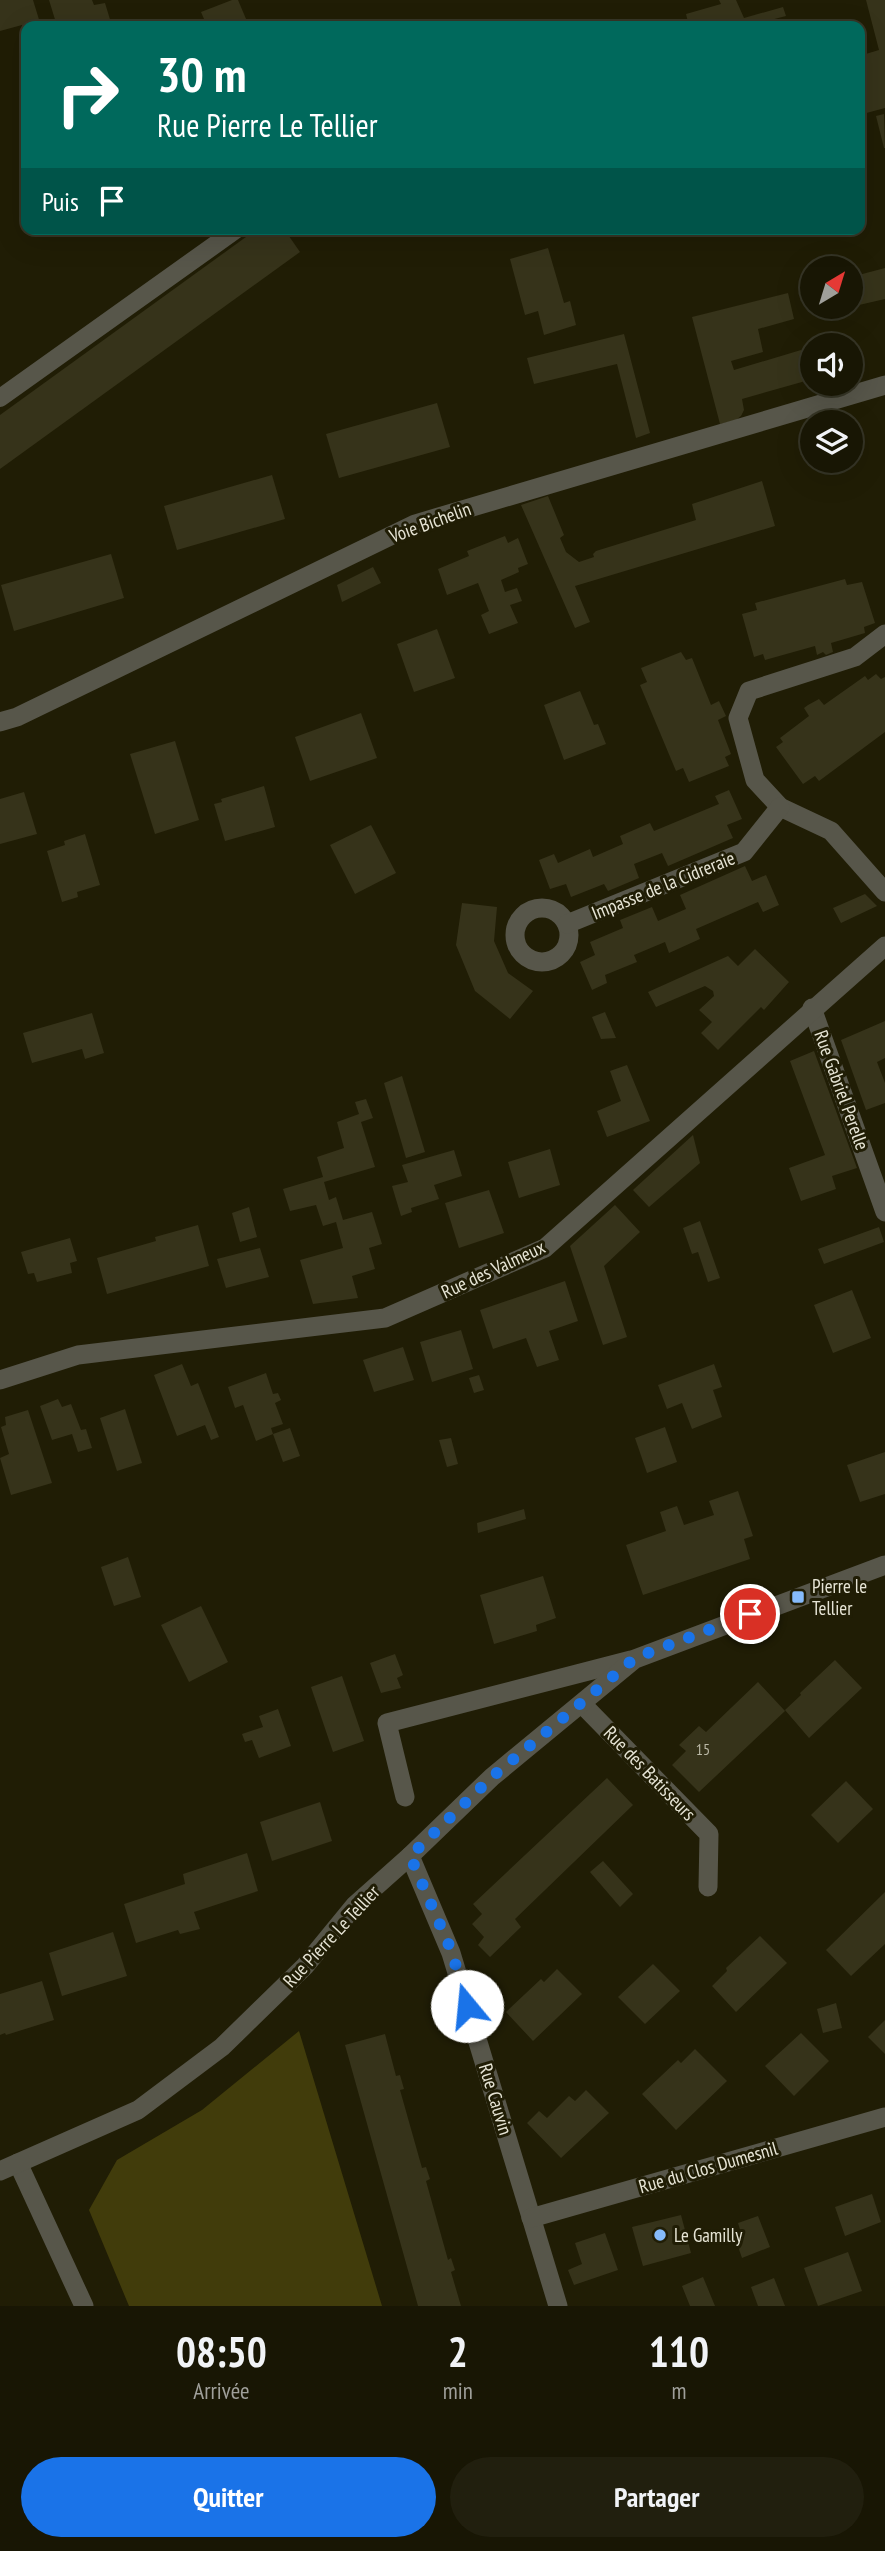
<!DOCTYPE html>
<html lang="fr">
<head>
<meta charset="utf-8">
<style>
	:root { --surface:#181604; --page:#211f0e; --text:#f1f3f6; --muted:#9f9f9a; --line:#363526; --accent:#1a73e8 }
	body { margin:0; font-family:"PT Sans Narrow",sans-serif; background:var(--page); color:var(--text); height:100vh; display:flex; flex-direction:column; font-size:26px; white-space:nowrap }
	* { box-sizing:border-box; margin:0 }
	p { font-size:23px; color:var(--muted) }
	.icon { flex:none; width:38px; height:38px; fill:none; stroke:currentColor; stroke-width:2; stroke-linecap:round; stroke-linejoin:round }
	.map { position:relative; height:2306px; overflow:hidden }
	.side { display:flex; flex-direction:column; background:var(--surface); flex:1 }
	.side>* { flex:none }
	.guide { position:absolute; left:21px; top:21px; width:844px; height:214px; border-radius:14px; box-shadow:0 7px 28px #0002,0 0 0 2px var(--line); background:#00695c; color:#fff; overflow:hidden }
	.needle { width:46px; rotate:38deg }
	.buttons { position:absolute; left:800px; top:256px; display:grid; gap:14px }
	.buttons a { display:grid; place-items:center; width:63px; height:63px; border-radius:50%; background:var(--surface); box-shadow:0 7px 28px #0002,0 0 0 2px var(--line); font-size:35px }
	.pin { position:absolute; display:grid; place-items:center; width:60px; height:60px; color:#fff; margin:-30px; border:4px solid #fff; border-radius:50%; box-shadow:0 2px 7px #0007 }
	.me { position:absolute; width:77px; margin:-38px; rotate:343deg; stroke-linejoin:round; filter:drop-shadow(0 0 5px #0008) }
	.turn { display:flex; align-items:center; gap:24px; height:147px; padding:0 21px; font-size:32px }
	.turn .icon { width:91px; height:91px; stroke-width:2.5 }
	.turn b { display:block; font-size:49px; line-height:60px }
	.then { display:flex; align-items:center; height:66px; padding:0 21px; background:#0003; gap:14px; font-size:26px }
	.eta { display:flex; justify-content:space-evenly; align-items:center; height:119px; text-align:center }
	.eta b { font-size:42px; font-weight:600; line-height:49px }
	.action { display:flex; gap:14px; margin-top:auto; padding:14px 21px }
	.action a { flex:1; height:80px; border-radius:42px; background:var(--accent); color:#fff; font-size:28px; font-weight:600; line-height:80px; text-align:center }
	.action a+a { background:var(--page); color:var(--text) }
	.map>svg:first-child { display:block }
</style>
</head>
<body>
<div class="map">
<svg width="885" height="2306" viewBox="0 0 885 2306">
	<rect width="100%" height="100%" fill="#201d05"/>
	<polygon fill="#413c0b" points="299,2031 382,2306 129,2306 89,2210 117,2160 202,2110"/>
	<g fill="#36331a">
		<polygon points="0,0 33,0 41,26 26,26 26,37 22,25 0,31"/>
		<polygon points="49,0 92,0 94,5 105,3 112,26 57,26"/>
		<polygon points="232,0 238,0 249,26 207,26 201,12"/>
		<polygon points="719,0 736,0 744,18 783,7 786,16 748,26 689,26 686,14 721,4"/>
		<polygon points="866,0 885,0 885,108 859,115 859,56 879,50"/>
		<polygon points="884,114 885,148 884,148 876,116"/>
		<polygon points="257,229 284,229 300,252 0,469 0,415"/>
		<polygon points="548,248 564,303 570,301 576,325 544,335 538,311 525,315 510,259"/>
		<polygon points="885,268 885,299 859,305 851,277"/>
		<polygon points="788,293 794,319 758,329 763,352 731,361 734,370 801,350 809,380 742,399 744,410 741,416 736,420 720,424 692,317"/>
		<polygon points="624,334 650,433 636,438 617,364 534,384 527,358"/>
		<polygon points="437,403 450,447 339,478 326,434"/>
		<polygon points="272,475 285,519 177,550 164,506"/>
		<polygon points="762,481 775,526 575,586 590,622 575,628 521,505 548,496 564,535 560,538 566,552 579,562 594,557 593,554 596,551 696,520 692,504"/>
		<polygon points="505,536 508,543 518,538 528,564 518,568 519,572 501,580 505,592 517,588 522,601 510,605 518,623 489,634 481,615 489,611 478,583 447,595 438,569 469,556 467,551"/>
		<polygon points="111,554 124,598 14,631 1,585"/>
		<polygon points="373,567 381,583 342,602 337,585"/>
		<polygon points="845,579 847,585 862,582 875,623 864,627 865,633 831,643 833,652 826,655 823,652 817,655 815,646 765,660 763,654 754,657 742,614 757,610 755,603"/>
		<polygon points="437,629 455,678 414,692 397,644"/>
		<polygon points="681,652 686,660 692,658 711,705 719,701 726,716 718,720 731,754 725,757 729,766 689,782 683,768 676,771 640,685 647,682 641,668"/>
		<polygon points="876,674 881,679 885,677 885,732 819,781 815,776 803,784 776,747 783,742 780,738 809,716 804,708 808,705 819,699 824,705 865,676 868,680"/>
		<polygon points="580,691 594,725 598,724 606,744 564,760 544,705"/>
		<polygon points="361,713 377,758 310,781 295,737"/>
		<polygon points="175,741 199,820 155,834 130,754"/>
		<polygon points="264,786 275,827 225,841 214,804 222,802 221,799"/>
		<polygon points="729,790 742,819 727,825 733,838 668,866 662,853 634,864 639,878 608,891 604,884 571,897 566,884 550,889 539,860 554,854 558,863 590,849 593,857 623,844 620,836 650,823 654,831 719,804 715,796"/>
		<polygon points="24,792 37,834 0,844 0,799"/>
		<polygon points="371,825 396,873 355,894 330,845"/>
		<polygon points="85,834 100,885 77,892 78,897 62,902 47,851 65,845 64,841"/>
		<polygon points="745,866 752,881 766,875 779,905 763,912 758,902 696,929 700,939 669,953 665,942 634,955 637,962 605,975 607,983 592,990 580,962 595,955 590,942 623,928 620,920 652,907 658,921 686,909 680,895"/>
		<polygon points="865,894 877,906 841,923 833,908"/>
		<polygon points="462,903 497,907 494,941 508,973 533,991 510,1019 475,991 456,945"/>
		<polygon points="755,949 789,982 764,1010 761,1007 718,1050 701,1033 712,1022 699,1010 714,996 713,991 705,986 656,1007 648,992 728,956 738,966"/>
		<polygon points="605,1012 616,1038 601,1039 592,1017"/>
		<polygon points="92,1013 104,1053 85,1059 82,1049 32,1063 23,1033"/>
		<polygon points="885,1021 885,1058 877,1062 885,1083 885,1103 866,1110 841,1040"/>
		<polygon points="814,1051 857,1168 832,1176 836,1189 801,1201 789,1168 825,1155 790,1061"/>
		<polygon points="627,1065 650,1121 607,1137 597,1111 621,1101 610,1071"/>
		<polygon points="402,1076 425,1152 406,1158 384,1083"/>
		<polygon points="366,1099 373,1118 361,1122 375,1167 324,1182 329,1200 336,1197 343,1220 372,1212 382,1244 369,1248 375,1269 352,1276 358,1298 313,1304 300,1260 343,1248 336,1222 323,1226 316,1205 290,1211 283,1189 323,1177 317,1157 344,1148 337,1122 359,1114 355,1102"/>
		<polygon points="693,1135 700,1163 649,1207 633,1190"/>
		<polygon points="550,1149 560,1185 519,1198 508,1162"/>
		<polygon points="454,1150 462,1176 434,1185 439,1199 411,1208 412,1212 401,1216 392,1186 408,1182 402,1165"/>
		<polygon points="489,1190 504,1233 459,1248 445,1203"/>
		<polygon points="615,1205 640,1232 604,1266 627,1337 603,1345 570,1246"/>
		<polygon points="249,1207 257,1237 240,1242 232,1213"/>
		<polygon points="700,1221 720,1278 708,1282 698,1252 692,1254 683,1228"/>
		<polygon points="198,1225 209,1266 107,1294 97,1258 156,1241 155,1237"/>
		<polygon points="879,1227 884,1242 824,1264 818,1249"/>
		<polygon points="70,1238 77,1261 70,1263 72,1273 37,1282 34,1273 28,1274 21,1252"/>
		<polygon points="260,1248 269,1277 226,1288 217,1259"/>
		<polygon points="565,1281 578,1321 549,1331 559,1360 537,1367 526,1338 493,1349 480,1310"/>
		<polygon points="852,1290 871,1338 833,1353 814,1305"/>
		<polygon points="461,1330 473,1369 432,1382 420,1342"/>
		<polygon points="403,1347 414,1380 374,1392 363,1360"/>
		<polygon points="182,1364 191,1386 198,1383 219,1437 211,1440 205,1425 177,1436 154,1375"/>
		<polygon points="714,1364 722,1387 713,1390 722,1417 692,1429 682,1403 667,1409 658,1385"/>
		<polygon points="266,1373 273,1394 278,1393 281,1400 275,1403 283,1424 271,1428 273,1434 256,1441 243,1405 235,1408 228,1387"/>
		<polygon points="479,1375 484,1390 474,1393 469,1378"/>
		<polygon points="58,1399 62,1407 71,1404 81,1430 86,1429 92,1448 78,1452 72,1434 52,1440 40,1406"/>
		<polygon points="125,1409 142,1463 117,1471 100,1418"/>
		<polygon points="28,1410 52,1483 11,1495 0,1458 9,1454 1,1427 6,1425 5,1417"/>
		<polygon points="665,1427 677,1462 647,1473 635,1438"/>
		<polygon points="290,1428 300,1456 283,1462 273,1434"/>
		<polygon points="451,1438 458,1464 447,1467 439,1440"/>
		<polygon points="885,1452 885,1494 860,1502 847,1465"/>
		<polygon points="738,1491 753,1536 744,1539 750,1559 643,1595 626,1545 666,1531 660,1512 677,1506 684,1525 714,1515 709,1501"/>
		<polygon points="524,1509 526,1519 478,1533 477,1523"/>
		<polygon points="128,1557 141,1597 114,1606 101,1567"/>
		<polygon points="543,1576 556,1618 536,1625 537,1631 494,1644 480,1595"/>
		<polygon points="201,1606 228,1662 189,1682 161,1625"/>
		<polygon points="395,1654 403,1675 397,1678 401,1688 381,1693 370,1663"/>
		<polygon points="835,1660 862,1688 809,1738 785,1710 801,1695 800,1693"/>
		<polygon points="342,1676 364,1741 333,1752 311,1687"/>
		<polygon points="758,1682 785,1711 699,1792 672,1765 686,1751 679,1745 699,1726 706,1732"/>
		<polygon points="278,1709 291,1746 259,1758 252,1740 245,1742 242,1734 263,1727 259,1716"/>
		<polygon points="607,1778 633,1805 515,1919 521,1927 490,1957 478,1945 484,1937 472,1924 482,1914 473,1904"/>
		<polygon points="846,1781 873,1809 838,1843 811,1815"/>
		<polygon points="320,1802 332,1841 272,1861 260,1822"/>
		<polygon points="247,1853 258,1891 194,1912 200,1929 180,1934 178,1930 136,1943 124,1904 185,1884 183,1874"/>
		<polygon points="603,1861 633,1894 620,1907 590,1872"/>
		<polygon points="885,1892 885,1944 851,1976 826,1950"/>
		<polygon points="113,1932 127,1976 62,1996 49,1953"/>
		<polygon points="760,1936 787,1963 736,2012 712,1986 727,1971 726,1968"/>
		<polygon points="653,1964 680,1991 645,2024 618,1997"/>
		<polygon points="557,1969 582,1994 533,2041 506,2012 541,1979 544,1982"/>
		<polygon points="42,1981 54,2020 6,2035 5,2033 0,2035 0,1994"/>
		<polygon points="836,2003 842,2028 823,2033 817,2009"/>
		<polygon points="885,2020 885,2054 868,2037"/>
		<polygon points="801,2033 829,2061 794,2096 765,2066"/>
		<polygon points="385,2034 396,2076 400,2075 404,2089 400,2090 422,2168 426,2167 430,2179 426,2181 448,2260 451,2258 455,2270 451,2272 461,2306 418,2306 345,2045"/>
		<polygon points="695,2049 727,2081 676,2130 642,2094 678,2060 681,2063"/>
		<polygon points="586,2090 609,2113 561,2158 527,2123 539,2111 547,2118 569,2096 575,2101"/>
		<polygon points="872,2194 881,2222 845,2236 835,2207"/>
		<polygon points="681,2215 691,2253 643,2266 632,2227"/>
		<polygon points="758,2216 770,2247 742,2258 734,2235 741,2233 738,2223"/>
		<polygon points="605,2233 618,2270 574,2285 568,2270 582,2264 575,2243"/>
		<polygon points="848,2252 862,2291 818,2306 804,2268"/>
		<polygon points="703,2277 715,2306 690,2306 682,2286"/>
		<polygon points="774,2278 785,2306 758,2306 751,2287"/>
	</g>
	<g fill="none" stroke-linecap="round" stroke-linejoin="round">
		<polyline stroke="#57564a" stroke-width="18" points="0,398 237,229"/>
		<g stroke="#57564a" stroke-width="19">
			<polyline points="885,634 855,657 749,691 738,718 755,780 780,807 831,831 885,892"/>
			<polyline points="0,722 17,717 415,524 885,385"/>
			<circle cx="542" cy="935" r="27"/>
			<polyline points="567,924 744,852 780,807"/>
			<polyline points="812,1008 885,1212"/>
			<polyline points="0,1380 78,1355 385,1318 545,1248 885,946"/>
			<polyline points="582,1704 709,1834 708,1887"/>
			<polyline points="405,1797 387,1723 631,1660"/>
			<polyline points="410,1856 451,1953 558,2306"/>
			<polyline points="18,2163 84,2306"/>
			<polyline points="0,2171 138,2110 222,2047 305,1966 355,1905 410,1856 492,1777 635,1659 885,1565"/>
			<polyline points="531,2218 885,2117"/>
		</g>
	</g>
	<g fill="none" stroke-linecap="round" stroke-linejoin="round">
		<polyline stroke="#1a73e8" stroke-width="12" stroke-dasharray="0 21.6" points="467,2006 452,1952 410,1856 492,1777 635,1658 750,1614"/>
	</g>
	<g fill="#86bbfb" stroke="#201d05" stroke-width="2.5">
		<rect x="791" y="1590" width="14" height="14" rx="3.5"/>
		<circle cx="660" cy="2235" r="7"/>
	</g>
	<g text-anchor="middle" stroke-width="6" stroke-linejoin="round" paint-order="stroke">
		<g font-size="16" fill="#bab8a6">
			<text x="703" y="1755">15</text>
		</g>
		<g font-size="19" fill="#e6e4d5" stroke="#201d05">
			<text transform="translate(430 522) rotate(-20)" y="7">Voie Bichelin</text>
			<text transform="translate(663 885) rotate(-22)" y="7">Impasse de la Cidreraie</text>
			<text transform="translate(842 1090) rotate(70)" y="7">Rue Gabriel Perelle</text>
			<text transform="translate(493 1269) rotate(-25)" y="7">Rue des Valmeux</text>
			<text transform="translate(650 1773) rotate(46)" y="7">Rue des Batisseurs</text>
			<text transform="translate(331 1936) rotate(-47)" y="7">Rue Pierre Le Tellier</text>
			<text transform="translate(496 2099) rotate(73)" y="7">Rue Cauvin</text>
			<text transform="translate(708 2167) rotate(-16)" y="7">Rue du Clos Dumesnil</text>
		</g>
		<g font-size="19" fill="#e6e4d5" stroke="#201d05" text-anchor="start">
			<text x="812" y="1593">Pierre le<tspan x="812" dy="22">Tellier</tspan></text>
			<text x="674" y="2242">Le Gamilly</text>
		</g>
	</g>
</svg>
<div class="buttons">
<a><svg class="needle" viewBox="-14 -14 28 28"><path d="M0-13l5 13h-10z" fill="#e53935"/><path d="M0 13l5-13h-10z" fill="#9f9f9a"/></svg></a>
<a><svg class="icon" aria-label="sound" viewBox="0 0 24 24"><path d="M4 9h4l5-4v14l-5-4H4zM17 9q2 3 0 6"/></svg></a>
<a><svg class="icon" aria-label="layers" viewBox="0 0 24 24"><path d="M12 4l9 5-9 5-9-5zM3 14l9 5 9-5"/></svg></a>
</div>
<div class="pin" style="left:750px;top:1614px;background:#d93025"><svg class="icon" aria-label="arrive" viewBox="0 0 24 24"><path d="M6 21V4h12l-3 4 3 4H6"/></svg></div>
<svg class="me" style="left:467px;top:2006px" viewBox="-20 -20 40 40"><circle r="19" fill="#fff"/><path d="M0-13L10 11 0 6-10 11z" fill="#1a73e8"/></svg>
<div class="guide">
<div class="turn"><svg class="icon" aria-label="right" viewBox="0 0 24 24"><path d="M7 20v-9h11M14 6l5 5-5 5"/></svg><div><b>30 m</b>Rue Pierre Le Tellier</div></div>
<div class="then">Puis<svg class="icon" aria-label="arrive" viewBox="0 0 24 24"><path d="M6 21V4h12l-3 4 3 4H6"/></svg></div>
</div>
</div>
<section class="side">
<div class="eta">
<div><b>08:50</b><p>Arrivée</p></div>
<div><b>2</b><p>min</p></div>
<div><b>110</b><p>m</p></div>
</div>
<div class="action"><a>Quitter</a><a>Partager</a></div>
</section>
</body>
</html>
